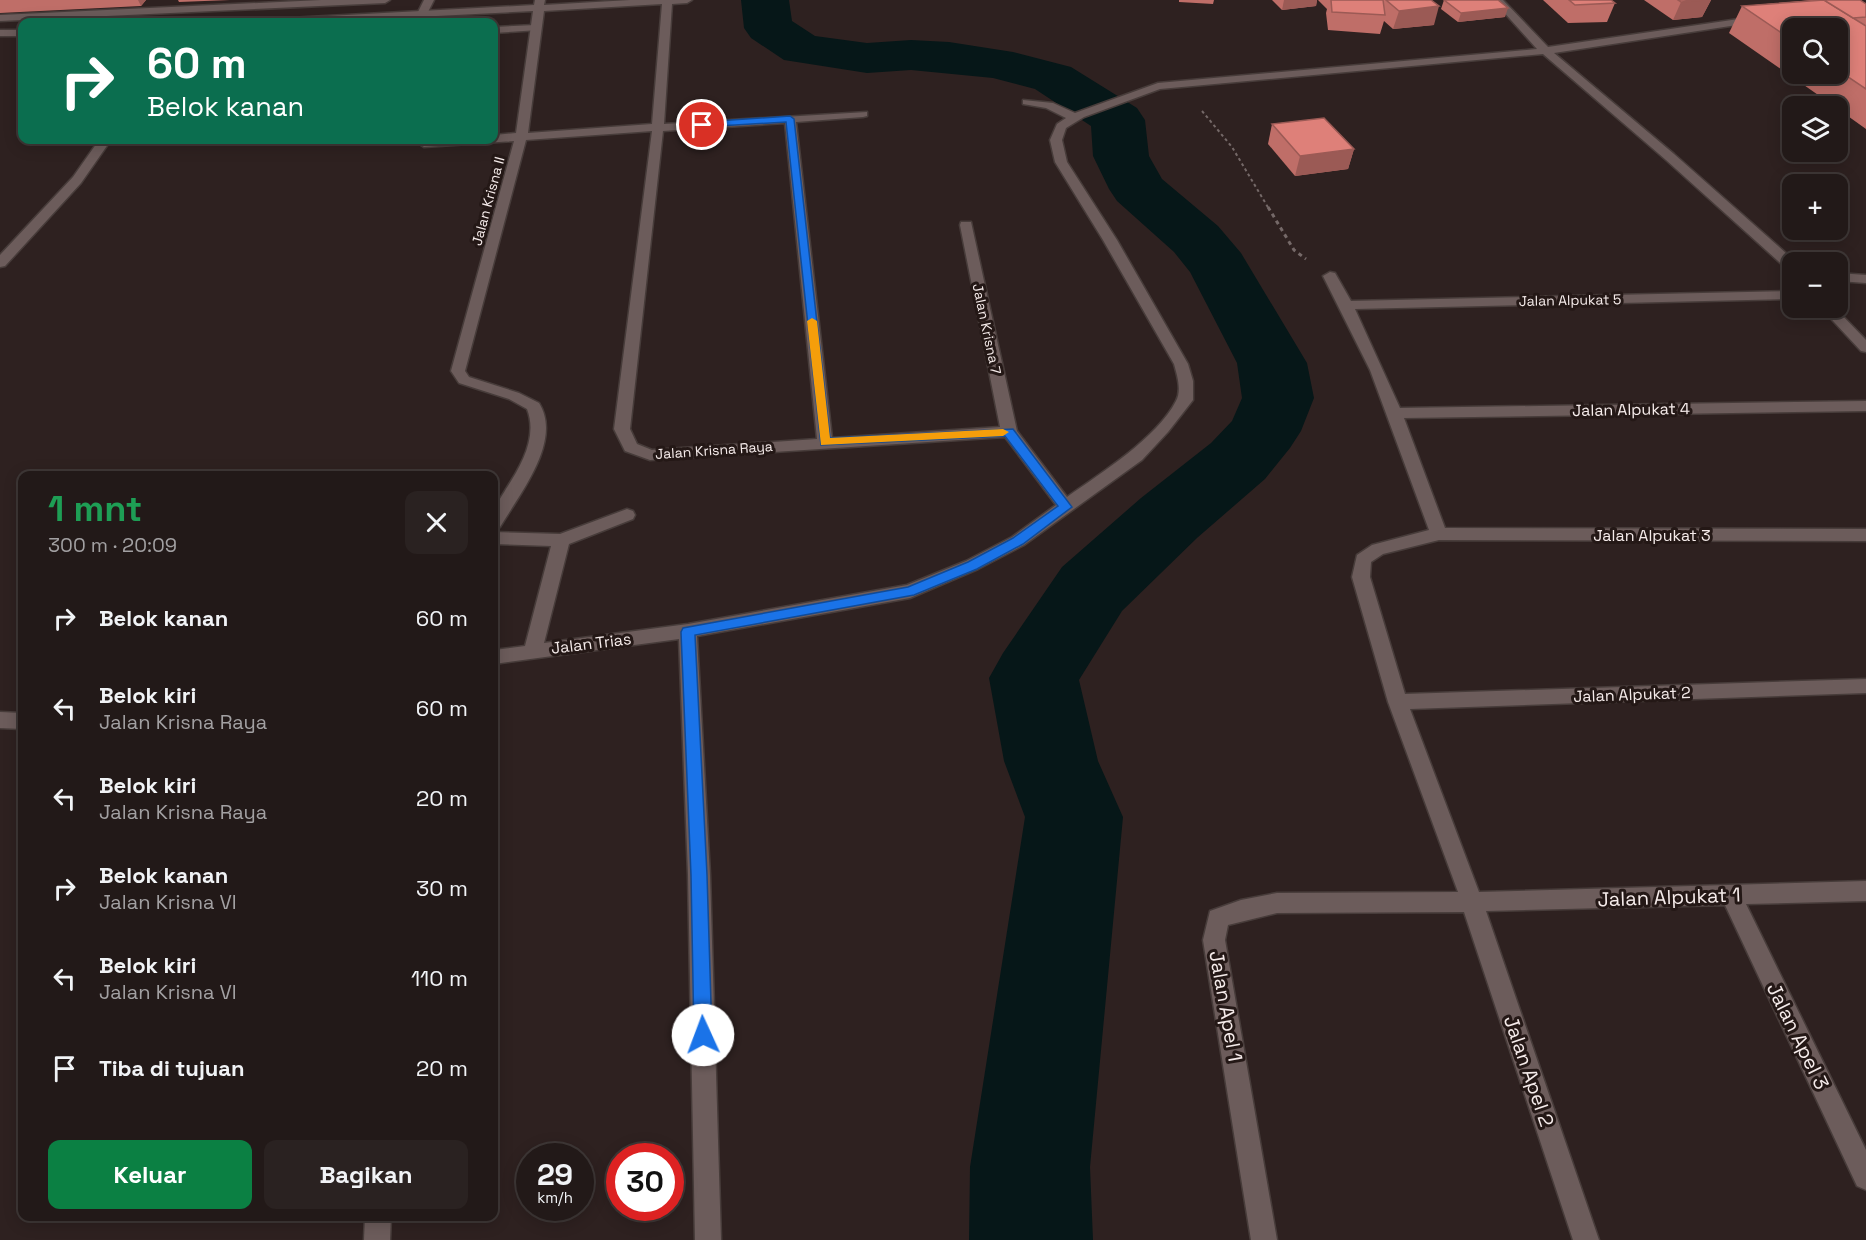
<!DOCTYPE html>
<html lang="id">
<head>
<meta charset="utf-8">
<style>
	:root { --surface:#221918; --page:#2a2221; --text:#f1f3f6; --muted:#a2a0a2; --line:#3f3837; --accent:#0b8043 }
	body { margin:0; font-family:"Space Grotesk",sans-serif; background:var(--page); color:var(--text); height:100vh; display:flex; flex-direction:column; font-size:22px; white-space:nowrap }
	* { box-sizing:border-box; margin:0 }
	p { font-size:20px; color:var(--muted) }
	.icon { flex:none; width:33px; height:33px; fill:none; stroke:currentColor; stroke-width:2; stroke-linecap:round; stroke-linejoin:round }
	.map { position:relative; flex:1; overflow:hidden }
	.side { position:absolute; left:18px; top:471px; width:480px; height:750px; display:flex; flex-direction:column; background:var(--surface); border-radius:12px; box-shadow:0 3px 15px #0003,0 0 0 2px var(--line) }
	.side>* { flex:none }
	.top-card { position:absolute; left:18px; top:18px; width:480px; height:126px; border-radius:12px; box-shadow:0 3px 15px #0003,0 0 0 2px var(--line); background:#0b6e4f; color:#fff; overflow:hidden }
	.tools { position:absolute; left:1782px; top:18px; display:grid; gap:12px }
	.tools a { display:grid; place-items:center; width:66px; height:66px; border-radius:12px; background:var(--surface); box-shadow:0 3px 15px #0003,0 0 0 2px var(--line); font-size:30px }
	.speed { position:absolute; left:516px; top:1143px; display:flex; gap:12px; font-size:30px; font-weight:700; text-align:center }
	.speed>* { display:grid; place-content:center; width:78px; height:78px; border-radius:50%; background:var(--surface); box-shadow:0 3px 15px #0003,0 0 0 2px var(--line); line-height:1 }
	.speed small { font-size:15px; font-weight:400 }
	.speed .limit { border:9px solid #d22; background:#fff; color:#111 }
	.pin { position:absolute; display:grid; place-items:center; width:51px; height:51px; color:#fff; margin:-26px; border:3px solid #fff; border-radius:50%; box-shadow:0 2px 6px #0007 }
	.me { position:absolute; width:66px; margin:-33px; rotate:358deg; stroke-linejoin:round; filter:drop-shadow(0 0 4px #0008) }
	.turn { display:flex; align-items:center; gap:21px; height:126px; padding:0 30px; font-size:27px }
	.turn .icon { width:78px; height:78px; stroke-width:2.5 }
	.turn b { display:block; font-size:42px; line-height:51px }
	.round { display:grid; place-items:center; flex:none; width:63px; height:63px; border-radius:12px; background:var(--page) }
	.summary { display:flex; align-items:center; justify-content:space-between; height:102px; padding:0 30px }
	h1 { font-size:36px; font-weight:700; line-height:45px; color:#1e9e55 }
	.primary-button { display:flex; gap:12px; margin-top:auto; padding:12px 30px }
	.primary-button a { flex:1; height:69px; border-radius:12px; background:var(--accent); color:#fff; font-size:24px; font-weight:700; line-height:69px; text-align:center }
	.primary-button a+a { background:var(--page); color:var(--text) }
	ul { padding:0; list-style:none }
	li { display:flex; align-items:center; gap:18px; height:90px; padding:0 30px }
	li div { flex:1 }
	li b { display:block; font-size:22px }
	li em { font-style:normal }
	.map>svg:first-child { display:block }
</style>
</head>
<body>
<div class="map">
<svg width="1866" height="1240" viewBox="0 0 1866 1240">
	<rect width="100%" height="100%" fill="#2e2120"/>
	<g fill="none" stroke-linecap="round" stroke-linejoin="round">
		<polygon fill="#061718" fill-rule="evenodd" points="741,0 789,0 792,21 815,36 867,43 911,40 949,42 1013,52 1071,67 1137,108 1145,120 1149,156 1162,179 1218,226 1241,253 1307,363 1314,398 1301,431 1290,448 1265,479 1197,538 1122,611 1079,680 1098,761 1123,817 1090,1167 1093,1240 969,1240 970,1167 1025,817 1004,761 989,678 1003,653 1062,567 1141,498 1211,443 1232,421 1242,398 1237,363 1190,272 1174,252 1117,201 1109,189 1093,156 1091,126 1035,89 993,78 911,70 867,73 784,60 751,38 744,28"/>
		<defs>
			<g id="lane">
				<polygon points="424,0 434,0 423,22 413,22"/>
				<polygon points="535,25 539,26 539,30 494,33 494,27"/>
			</g>
			<g id="street">
				<polygon points="321,0 390,0 385,3 0,21 0,15"/>
				<path d="M535,0H545L544,5L630,0H692L687,3L672,4L664,124L867,112V116L863,117L796,122L832,438L1000,427L960,225L961,222H971L1017,431L1067,497C1101,473 1157,438 1176,401C1182,390 1177,375 1174,364L1103,240L1055,162L1050,140L1057,124L1066,118L1046,108L1023,104V100L1053,103L1075,113L1158,83L1537,49L1493,0H1503L1548,47L1759,16L1763,17V21L1554,53L1674,154L1796,262H1792V270L1787,269L1666,160L1543,54L1160,89L1084,117L1066,128L1062,140L1067,162L1117,240L1188,364L1193,381V400L1168,432L1142,460L1024,545L978,569L910,598L697,636L710,875L721,1240H695L688,875L679,639L494,664V650L525,646L551,546L494,544V532L560,534L627,509L633,511L635,515L633,519L569,544L544,643L688,624L907,585L966,561L1012,537L1056,505L1005,437L650,460L625,451L614,429L652,131L526,140L465,371L469,377L519,393L539,403C563,441 519,495 500,527L494,529C494,523 492,515 494,510C496,503 503,495 506,489C521,466 538,437 527,409L509,399L459,383L451,371L514,141L424,147L418,143L424,140H494V135L516,133L533,11L319,22H266L271,19L534,5ZM662,4L652,124L528,133L544,11ZM785,123L817,439L652,450L637,444L630,429L663,131Z"/>
				<rect x="0" y="30" width="22" height="6"/>
				<polygon points="99,140 111,140 81,183 5,266 0,267 0,255 73,177"/>
				<polygon points="1330,272 1335,273 1351,301 1792,291 1792,299 1355,309 1400,408 1866,401 1866,411 1404,418 1445,528 1866,529 1866,541 1439,540 1383,554 1371,562 1370,577 1405,694 1866,679 1866,693 1410,709 1479,892 1866,881 1866,901 1746,904 1866,1150 1866,1190 1857,1186 1725,905 1486,911 1599,1240 1573,1240 1464,912 1277,913 1228,925 1225,940 1277,1240 1251,1240 1203,940 1210,911 1241,900 1277,893 1458,892 1388,702 1352,577 1357,555 1372,545 1429,530 1370,370 1323,276"/>
				<polygon points="1838,273 1866,275 1866,283 1838,281"/>
				<polygon points="1821,308 1835,308 1866,340 1866,352 1861,351"/>
				<polygon points="0,712 22,713 22,729 0,728"/>
				<polygon points="365,1216 391,1216 390,1240 364,1240"/>
			</g>
		</defs>
		<use href="#lane" stroke="#473c3a" stroke-width="3"/>
		<use href="#street" stroke="#473c3a" stroke-width="3"/>
		<polyline stroke="#756968" stroke-width="2" stroke-dasharray="3 3" stroke-linecap="butt" points="1202,111 1232,147 1269,209"/>
		<polyline stroke="#756968" stroke-width="3" stroke-dasharray="4 4" stroke-linecap="butt" points="1268,207 1294,250 1306,259"/>
		<use href="#lane" fill="#6c5c5b" fill-rule="evenodd"/>
		<use href="#street" fill="#6c5c5b" fill-rule="evenodd"/>
	</g>
	<g fill="#bf6e68" fill-rule="evenodd">
		<polygon points="0,0 146,0 141,6 0,13"/>
		<polygon points="178,0 230,0 179,2"/>
		<polygon points="1179,0 1214,0 1213,4 1179,2"/>
		<polygon points="1272,0 1317,0 1316,6 1282,10"/>
		<polygon points="1318,0 1431,0 1434,25 1393,29 1384,21 1380,34 1328,30 1326,13 1327,9"/>
		<polygon points="1444,0 1505,17 1458,22 1441,9"/>
		<polygon points="1543,0 1611,0 1615,3 1607,22 1568,23"/>
		<polygon points="1644,0 1711,0 1702,17 1673,20"/>
		<path d="M1813,0H1860L1866,4V129L1838,109V106H1834L1729,33L1742,6ZM1792,28H1838V74H1792Z"/>
		<polygon points="1272,124 1354,149 1348,169 1295,176 1268,144"/>
	</g>
	<g fill="#9b5a55">
		<polygon points="138,0 146,0 141,6"/>
		<polygon points="1284,0 1317,0 1316,6 1282,10"/>
		<polygon points="1702,0 1711,0 1702,17 1673,20 1681,2"/>
		<polygon points="1439,6 1434,25 1393,29 1399,11"/>
		<polygon points="1508,8 1505,17 1458,22 1461,13"/>
		<polygon points="1354,149 1348,169 1295,176 1300,156"/>
	</g>
	<g fill="#de8079" stroke="#9b5a55" stroke-width="1.5">
		<polygon points="1331,0 1383,0 1385,15 1332,12"/>
		<polygon points="1386,0 1431,0 1439,6 1399,11"/>
		<polygon points="1444,0 1498,0 1508,8 1461,13"/>
		<polygon points="1569,0 1611,0 1615,3 1575,5"/>
		<polygon points="1678,0 1702,0 1681,2"/>
		<polygon points="1824,0 1866,26 1866,89 1838,70 1838,28 1792,28 1792,40 1742,6"/>
		<polygon points="1824,0 1860,0 1866,4 1866,17 1853,18"/>
		<polygon points="1324,118 1354,149 1300,156 1272,124"/>
	</g>
	<polygon fill="#1a73e8" stroke="#114b97" stroke-width="1.5" points="790,116 794,119 830,438 1013,429 1072,507 1023,544 977,569 914,595 695,635 707,875 712,1035 709,1041 703,1043 697,1041 694,1035 691,875 681,632 683,628 908,587 968,562 1013,538 1058,506 1005,436 821,445 786,122 702,127 697,125 702,122"/>
	<polygon fill="#f59e0b" points="812,318 817,321 830,438 1003,429 1009,432 1003,436 821,445 807,321"/>
	<g text-anchor="middle" stroke-width="6" stroke-linejoin="round" paint-order="stroke">
		<g font-size="14" fill="#f5ebea" stroke="#241816">
			<text transform="translate(488 201) rotate(-75)" y="5">Jalan Krisna II</text>
			<text transform="translate(1570 300) rotate(-1)" y="5">Jalan Alpukat 5</text>
			<text transform="translate(987 329) rotate(78)" y="5">Jalan Krisna 7</text>
			<text transform="translate(714 450) rotate(-4)" y="5">Jalan Krisna Raya</text>
		</g>
		<g font-size="16" fill="#f5ebea" stroke="#241816">
			<text transform="translate(1631 409) rotate(-1)" y="6">Jalan Alpukat 4</text>
			<text x="1652" y="541">Jalan Alpukat 3</text>
			<text transform="translate(591 643) rotate(-7)" y="6">Jalan Trias</text>
			<text transform="translate(1632 694) rotate(-2)" y="6">Jalan Alpukat 2</text>
		</g>
		<g font-size="20" fill="#f5ebea" stroke="#241816">
			<text transform="translate(1669 897) rotate(-2)" y="7">Jalan Alpukat 1</text>
			<text transform="translate(1226 1006) rotate(80)" y="7">Jalan Apel 1</text>
			<text transform="translate(1798 1036) rotate(64)" y="7">Jalan Apel 3</text>
			<text transform="translate(1529 1071) rotate(71)" y="7">Jalan Apel 2</text>
		</g>
	</g>
</svg>
<div class="tools">
<a><svg class="icon" aria-label="search" viewBox="0 0 24 24"><circle cx="10" cy="10" r="6"/><path d="M15 15l6 6"/></svg></a>
<a><svg class="icon" aria-label="layers" viewBox="0 0 24 24"><path d="M12 4l9 5-9 5-9-5zM3 14l9 5 9-5"/></svg></a>
<a>+</a>
<a>−</a>
</div>
<div class="speed"><div>29<small>km/h</small></div><div class="limit">30</div></div>
<div class="pin" style="left:702px;top:125px;background:#d93025"><svg class="icon" aria-label="arrive" viewBox="0 0 24 24"><path d="M6 21V4h12l-3 4 3 4H6"/></svg></div>
<svg class="me" style="left:703px;top:1035px" viewBox="-20 -20 40 40"><circle r="19" fill="#fff"/><path d="M0-13L10 11 0 6-10 11z" fill="#1a73e8"/></svg>
<div class="top-card">
<div class="turn"><svg class="icon" aria-label="right" viewBox="0 0 24 24"><path d="M7 20v-9h11M14 6l5 5-5 5"/></svg><div><b>60 m</b>Belok kanan</div></div>
</div>
<section class="side">
<div class="summary"><div><h1>1 mnt</h1><p>300 m · 20:09</p></div><a class="round"><svg class="icon" aria-label="close" viewBox="0 0 24 24"><path d="M6 6l12 12M18 6L6 18"/></svg></a></div>
<ul>
<li><svg class="icon" aria-label="right" viewBox="0 0 24 24"><path d="M7 20v-9h11M14 6l5 5-5 5"/></svg><div><b>Belok kanan</b></div><em>60 m</em></li>
<li><svg class="icon" aria-label="left" viewBox="0 0 24 24"><path d="M17 20v-9H6M10 6l-5 5 5 5"/></svg><div><b>Belok kiri</b><p>Jalan Krisna Raya</p></div><em>60 m</em></li>
<li><svg class="icon" aria-label="left" viewBox="0 0 24 24"><path d="M17 20v-9H6M10 6l-5 5 5 5"/></svg><div><b>Belok kiri</b><p>Jalan Krisna Raya</p></div><em>20 m</em></li>
<li><svg class="icon" aria-label="right" viewBox="0 0 24 24"><path d="M7 20v-9h11M14 6l5 5-5 5"/></svg><div><b>Belok kanan</b><p>Jalan Krisna VI</p></div><em>30 m</em></li>
<li><svg class="icon" aria-label="left" viewBox="0 0 24 24"><path d="M17 20v-9H6M10 6l-5 5 5 5"/></svg><div><b>Belok kiri</b><p>Jalan Krisna VI</p></div><em>110 m</em></li>
<li><svg class="icon" aria-label="arrive" viewBox="0 0 24 24"><path d="M6 21V4h12l-3 4 3 4H6"/></svg><div><b>Tiba di tujuan</b></div><em>20 m</em></li>
</ul>
<div class="primary-button"><a>Keluar</a><a>Bagikan</a></div>
</section>
</div>
</body>
</html>
